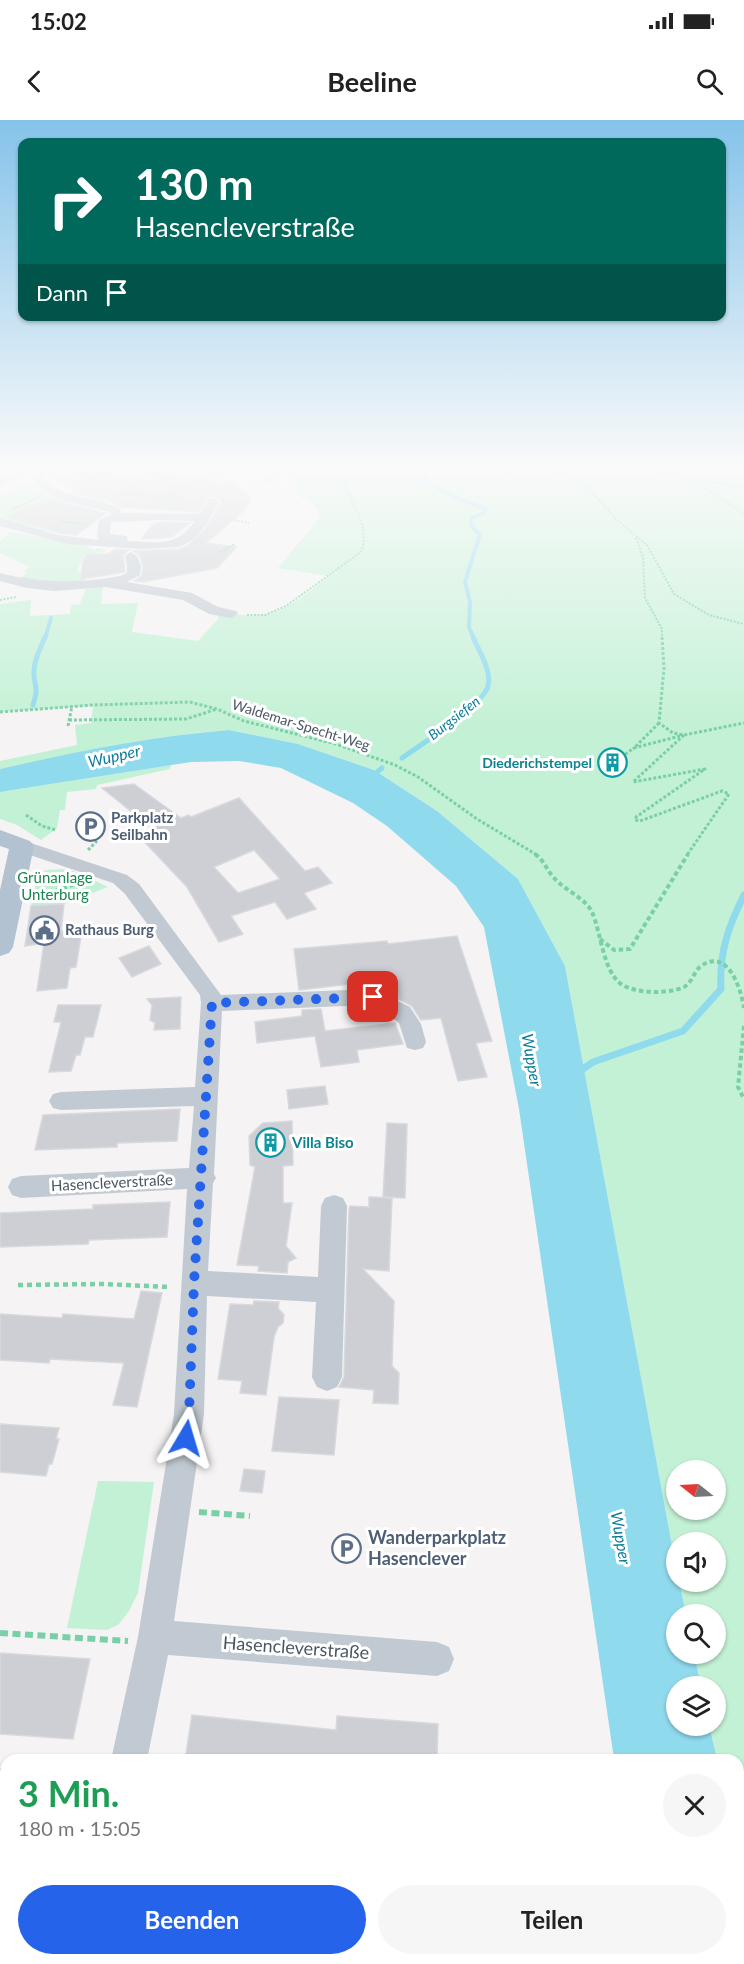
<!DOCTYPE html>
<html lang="de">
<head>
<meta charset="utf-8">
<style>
	:root { --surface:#fff; --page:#f6f6f6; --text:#222; --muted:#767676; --accent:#2563eb }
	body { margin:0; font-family:Lato,sans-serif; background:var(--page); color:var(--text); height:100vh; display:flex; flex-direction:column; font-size:22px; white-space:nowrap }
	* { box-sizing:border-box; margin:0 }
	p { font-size:20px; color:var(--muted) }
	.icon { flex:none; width:33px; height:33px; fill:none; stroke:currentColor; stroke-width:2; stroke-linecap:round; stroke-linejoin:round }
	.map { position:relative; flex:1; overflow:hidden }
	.drawer { position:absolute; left:0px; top:1634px; width:744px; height:212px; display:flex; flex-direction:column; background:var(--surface); border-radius:18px 18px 0 0; box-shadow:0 2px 4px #0004 }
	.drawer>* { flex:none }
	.banner { position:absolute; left:18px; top:18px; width:708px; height:183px; border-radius:12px; box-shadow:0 2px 4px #0004; background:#00695c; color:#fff; overflow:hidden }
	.needle { width:39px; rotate:288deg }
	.tools { position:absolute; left:666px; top:1340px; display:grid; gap:12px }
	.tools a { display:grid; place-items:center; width:60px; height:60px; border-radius:50%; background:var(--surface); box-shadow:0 2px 4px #0004; font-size:30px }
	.pin { position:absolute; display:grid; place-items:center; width:51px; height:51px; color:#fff; margin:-26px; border-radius:12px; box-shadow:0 3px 9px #0006 }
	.me { position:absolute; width:66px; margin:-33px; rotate:7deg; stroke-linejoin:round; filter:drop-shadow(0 0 4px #0008) }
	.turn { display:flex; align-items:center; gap:21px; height:126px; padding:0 18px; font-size:27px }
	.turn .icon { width:78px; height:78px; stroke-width:2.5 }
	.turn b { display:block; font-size:42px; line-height:51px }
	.then { display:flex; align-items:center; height:57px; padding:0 18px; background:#0003; gap:12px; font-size:22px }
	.round { display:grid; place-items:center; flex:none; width:63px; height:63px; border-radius:32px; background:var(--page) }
	.overview { display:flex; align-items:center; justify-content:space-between; height:102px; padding:0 18px }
	h1 { font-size:36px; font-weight:700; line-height:45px; color:#1e9e55 }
	.cta { display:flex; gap:12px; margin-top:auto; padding:12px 18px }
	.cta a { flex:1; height:69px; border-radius:36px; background:var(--accent); color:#fff; font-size:24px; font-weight:700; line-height:69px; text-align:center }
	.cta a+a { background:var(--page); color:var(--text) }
	.status { display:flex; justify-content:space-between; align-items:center; height:42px; padding:0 30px; background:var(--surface); direction:ltr }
	.status svg { height:16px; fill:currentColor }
	header { display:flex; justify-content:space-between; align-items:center; height:78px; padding:0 18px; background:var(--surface); font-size:27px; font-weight:700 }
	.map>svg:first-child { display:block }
</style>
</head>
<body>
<div class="status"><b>15:02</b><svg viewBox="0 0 49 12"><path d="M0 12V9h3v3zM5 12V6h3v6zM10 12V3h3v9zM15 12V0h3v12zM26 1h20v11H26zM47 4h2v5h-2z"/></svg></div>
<header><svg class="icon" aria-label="back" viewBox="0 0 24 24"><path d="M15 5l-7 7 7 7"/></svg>Beeline<svg class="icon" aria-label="search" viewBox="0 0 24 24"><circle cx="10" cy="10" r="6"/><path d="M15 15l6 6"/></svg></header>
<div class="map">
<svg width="744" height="1844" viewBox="0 0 744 1844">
	<rect width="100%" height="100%" fill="#f5f3f3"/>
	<g fill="#c3f1d5" fill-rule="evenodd">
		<path d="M267,350H744V1768L738,1741V1640L717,1639L709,1605H716V1566H701L694,1533H716V1494H686L679,1461H716V1422H676V1447L565,846L518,759L437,691L374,650L298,624L229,610L194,613L96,629L0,649V641L77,625L75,605L91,603L93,586L0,592V484L31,480L30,496L70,494L71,485L80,484L86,469L103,467L101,484L138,483L132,512L198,521L219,498L217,496C232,492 249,497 264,495C289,490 310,471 329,456L278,448L320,397L315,386L297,375L292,355L279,354L277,361L261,367L249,361L265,359ZM676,1350H716V1389H676Z"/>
		<polygon points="29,361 44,373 67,382 51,391 59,402 88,406 82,411 53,406 46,412 0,400 0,376"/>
		<polygon points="11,412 85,425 94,430 98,428 108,431 84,435 77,451 86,452 84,465 15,461 27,453 24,451 30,447 0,433 0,421"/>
		<polygon points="171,645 170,649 97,665 96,669 67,672 65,690 60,690 57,708 41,720 17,705 0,699 0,672"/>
		<polygon points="61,749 74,751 108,767 64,784 31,786 38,755 46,750"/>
		<polygon points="98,1361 154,1362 138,1473 129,1491 118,1505 107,1510 67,1508"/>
	</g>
	<g fill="#90daee">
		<path d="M229,610L298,624L374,650L437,691L518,759L565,846L676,1447V1461H679L686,1494H676V1533H694L701,1566H676V1605H709L717,1639H614L519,989L484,807L456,766L387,706L353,683L281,648L239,641L191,642L0,672V649C75,632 152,616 229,610Z"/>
		<polygon points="738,1741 744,1768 744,1844 643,1844 643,1839 738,1839"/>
	</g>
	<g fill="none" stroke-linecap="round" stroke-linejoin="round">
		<g stroke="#90daee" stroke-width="4">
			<polyline points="427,350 424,357 426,361 455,377 485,389 484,393 471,398 471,406 480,414 465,462 470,482 469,507 474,519"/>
			<polyline points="45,519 51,498"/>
		</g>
		<g stroke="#90daee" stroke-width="5">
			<path d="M33,585C38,568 36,572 34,556C33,542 40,529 45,517"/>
			<path d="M402,638C420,625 483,586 488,566C492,551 479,531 473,517"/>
			<polyline points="370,658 382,648"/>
		</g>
		<path stroke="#90daee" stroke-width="7" d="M577,953L593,942L683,911L721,869C719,833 728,807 744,775"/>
	</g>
	<g fill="#cdcfd5" stroke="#d7d9de" stroke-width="1.5" fill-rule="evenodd">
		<polygon points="50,350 178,350 179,354 211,359 214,362 222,362 227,358 251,377 246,389 206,423 237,427 217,448 143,462 134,461 142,455 143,445 139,435 133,431 178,429 187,426 204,410 221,383 220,380 214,376 208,377 199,392 120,387 111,382 72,372 74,370 49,355"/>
		<polygon points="53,379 57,381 106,393 77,415 58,413 6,397 25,387"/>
		<polygon points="154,403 164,402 190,403 172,417 141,419"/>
		<polygon points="115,429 129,430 123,435 125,452 81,459 83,440 87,434 108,434"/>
		<path d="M134,664L181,698L189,695L191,697L239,678L305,751L318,747L332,763L304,773L316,789L287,799L275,782L231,796L243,814L219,822L187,767L138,715L153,709L102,668ZM254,730L280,759L238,773L214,747Z"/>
		<polygon points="64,784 61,811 82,810 76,847 70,848 67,868 37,871 44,823 25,826 31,786"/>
		<polygon points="457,816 492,921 476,923 487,957 458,961 441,898 421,900 412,886 399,879 395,859 299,870 294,829 387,821 388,824"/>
		<polygon points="149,826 161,844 132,857 119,838"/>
		<polygon points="181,877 180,909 154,910 155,903 150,900 152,885 147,879"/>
		<polygon points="58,885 101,885 93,917 85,917 80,935 76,935 71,951 49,952 61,902 54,902"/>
		<polygon points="321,889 325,911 395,903 403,924 357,930 359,942 321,947 315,916 257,923 255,902 302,896 302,890"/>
		<polygon points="325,966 328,984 289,989 287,970"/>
		<polygon points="180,989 177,1021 117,1023 117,1027 35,1030 43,995"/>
		<polygon points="292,1001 293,1045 283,1046 283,1083 292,1083 286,1126 296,1138 288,1142 287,1153 258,1151 259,1146 237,1145 255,1047 250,1045 249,1016 263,1003"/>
		<polygon points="387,1003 407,1004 405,1078 383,1077"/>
		<polygon points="369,1077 392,1078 389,1151 363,1149 394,1181 392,1246 399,1253 398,1284 373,1283 374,1270 339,1267 344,1257 349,1090 350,1086 369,1087"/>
		<polygon points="170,1082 167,1117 89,1120 88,1124 0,1127 0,1093 93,1089 93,1085"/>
		<polygon points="141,1171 162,1173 137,1287 113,1285 124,1243 50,1239 49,1243 0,1240 0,1194 62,1198 63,1194 134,1199"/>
		<polygon points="254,1181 279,1182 278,1188 284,1195 283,1203 278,1207 274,1217 266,1275 240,1273 242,1261 218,1259 230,1184 253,1185"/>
		<polygon points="279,1277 339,1280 334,1335 272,1331"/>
		<polygon points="0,1304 59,1308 56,1319 59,1319 52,1344 49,1344 46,1356 0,1352"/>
		<polygon points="244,1349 265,1351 262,1373 240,1371"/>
		<polygon points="0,1533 90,1539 73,1619 0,1614"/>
		<polygon points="192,1595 336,1610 337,1596 438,1604 437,1640 185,1640"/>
	</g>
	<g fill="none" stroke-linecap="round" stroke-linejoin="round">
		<g stroke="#7ad0a6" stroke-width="2" stroke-dasharray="2 1.5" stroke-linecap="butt">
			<polyline points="552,350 585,365 617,400 647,425 674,474 709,495 744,504"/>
			<polyline points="654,350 693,360 744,367"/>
			<polygon points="76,351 82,352 73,353"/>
			<polyline points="91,357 127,350 179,359 176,366"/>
			<polyline points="696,362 744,394"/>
			<polyline points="80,366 91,357 82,353"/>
			<polyline points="117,374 179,377"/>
			<polyline points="126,375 134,366"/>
			<polyline points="170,377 176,366 188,366 189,364"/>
			<polyline points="11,390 37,378"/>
			<polyline points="234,400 249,403"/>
			<polyline points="61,401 89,405"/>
			<polyline points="636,418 643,437 645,478 662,509 662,519"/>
			<polyline points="220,432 235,424"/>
			<polyline points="0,480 16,477"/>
			<path d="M247,495H265L286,486L361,432C373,401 343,380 343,350"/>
		</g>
		<g stroke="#7ad0a6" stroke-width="3" stroke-dasharray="3 2" stroke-linecap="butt">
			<polyline points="662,517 664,548 659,603 673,613 684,615 744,603"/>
			<polyline points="0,592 93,585 190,582 217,589 244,601 336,624 395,645 418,657 477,699 537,735"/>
			<polyline points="69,600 186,599 217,589"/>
			<polyline points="659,603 634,628 680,616"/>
			<polyline points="68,606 72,586"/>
			<polyline points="684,615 633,662 705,649 636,697 635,700 640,701 722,671 729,674 687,735"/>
			<polyline points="617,640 634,628"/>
			<polyline points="26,695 42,706 56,710"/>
			<polyline points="88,730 97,721"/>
		</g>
		<g stroke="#7ad0a6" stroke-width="4" stroke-dasharray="4.5 3" stroke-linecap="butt">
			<path d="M535,734C544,740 547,751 555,759C565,770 586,779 592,792C601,812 603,851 621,864C636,874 668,874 684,867C692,863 694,851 701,846C728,827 741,869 744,888"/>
			<polyline points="35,774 55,773 55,771 75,764"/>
			<polyline points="600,819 614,830 630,829 688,734"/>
			<polyline points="744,906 738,967 744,979"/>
		</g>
		<polyline stroke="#7ad0a6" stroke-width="4.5" stroke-dasharray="5 4" stroke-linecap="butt" points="18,1165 103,1164 170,1167"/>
		<g stroke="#7ad0a6" stroke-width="6" stroke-dasharray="8 4.5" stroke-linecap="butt">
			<polyline points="199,1392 250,1396"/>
			<polyline points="0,1513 128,1521"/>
			<polyline points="0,1651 6,1651"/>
		</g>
		<g fill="#c1cad2" fill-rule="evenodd">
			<polygon points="16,350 30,350 0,368 0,360"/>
			<path d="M36,350H48L45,359C63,381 116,377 122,393L200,394L209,379L213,378L219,382C209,400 199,421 178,427L142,429L68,424L0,406V398L58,415L99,420L97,417L99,400L111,395L110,392L58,379L41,369L33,359ZM164,400L195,401C176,428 157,422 128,421L127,416L110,414L111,402Z"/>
			<polygon points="212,350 224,350 222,360 214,360"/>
			<path d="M131,432L137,436L141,445L140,455L127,462L192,473L218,487L236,491L238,494L231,498L209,494L183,480L106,467L55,471L27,468L0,461V453C41,463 79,464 120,456L127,453V445L125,436Z"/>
			<polygon points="22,720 127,755 139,764 221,875 373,869 410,887 421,904 426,922 423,928 415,930 407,928 399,903 388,894 370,885 222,891 214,1054 216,1058 213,1063 208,1151 318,1157 321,1086 325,1078 334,1075 343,1078 347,1086 342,1257 337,1267 327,1271 317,1267 312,1257 316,1182 207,1176 204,1294 174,1501 437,1522 449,1527 454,1539 449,1551 437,1556 168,1535 147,1640 111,1640 138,1517 174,1294 187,1069 21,1078 12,1075 8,1067 12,1059 21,1056 189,1048 194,986 61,990 53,988 49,981 53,974 61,972 195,967 201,883 200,875 125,774 113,763 15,730 13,726 15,722"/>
			<polygon points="67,1839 107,1839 106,1844 66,1844"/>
		</g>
		<polygon fill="#b3c2d1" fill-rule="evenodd" points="0,710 30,721 34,726 13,827 9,833 0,836 0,770 9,729 0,726"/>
	</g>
	<linearGradient id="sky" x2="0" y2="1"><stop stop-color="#85c3ea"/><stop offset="0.57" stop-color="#fafafa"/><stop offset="1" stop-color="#fafafa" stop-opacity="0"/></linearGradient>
	<rect width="744" height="609" fill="url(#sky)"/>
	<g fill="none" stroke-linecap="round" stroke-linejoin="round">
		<polyline stroke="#2563eb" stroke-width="10" stroke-dasharray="0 18" points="186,1318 189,1294 194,1163 212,883 373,877"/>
	</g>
	<defs>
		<symbol id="building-ring" viewBox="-11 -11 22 22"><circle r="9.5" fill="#fff" stroke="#0f9aa8" stroke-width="1.5"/><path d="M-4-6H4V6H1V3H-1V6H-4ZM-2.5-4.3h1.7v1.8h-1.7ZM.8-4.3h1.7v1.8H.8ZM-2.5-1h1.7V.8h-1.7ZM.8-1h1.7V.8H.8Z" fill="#0f9aa8"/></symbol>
		<symbol id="parking-ring" viewBox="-11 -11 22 22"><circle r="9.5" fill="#fff" stroke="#5c6f8a" stroke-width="1.5"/><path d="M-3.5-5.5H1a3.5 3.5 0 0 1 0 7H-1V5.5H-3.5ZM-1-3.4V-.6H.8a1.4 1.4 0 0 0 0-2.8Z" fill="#5c6f8a"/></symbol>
		<symbol id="civic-ring" viewBox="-11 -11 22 22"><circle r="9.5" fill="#fff" stroke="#5c6f8a" stroke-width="1.5"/><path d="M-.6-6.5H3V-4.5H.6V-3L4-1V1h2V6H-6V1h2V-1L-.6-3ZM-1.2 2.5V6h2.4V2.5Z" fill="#5c6f8a"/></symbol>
	</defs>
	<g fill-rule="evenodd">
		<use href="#building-ring" x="596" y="626" width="33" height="33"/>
		<use href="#parking-ring" x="74" y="690" width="33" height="33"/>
		<use href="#civic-ring" x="28" y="794" width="33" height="33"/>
		<use href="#building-ring" x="254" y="1006" width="33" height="33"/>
		<use href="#parking-ring" x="330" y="1412" width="33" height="33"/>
	</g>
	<g text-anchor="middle" stroke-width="6" stroke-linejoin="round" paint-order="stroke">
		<g font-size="14" font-style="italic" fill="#0c7c9b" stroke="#fff">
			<text transform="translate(454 598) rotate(-38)" y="5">Burgsiefen</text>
		</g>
		<g font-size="14" fill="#4a5661" stroke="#fff">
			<text transform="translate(301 605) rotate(17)" y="5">Waldemar-Specht-Weg</text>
		</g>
		<g font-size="14" font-weight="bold" fill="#0d838f" stroke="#fff" text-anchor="end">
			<text x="592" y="648">Diederichstempel</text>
		</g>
		<g font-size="15" font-weight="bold" fill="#4e5e75" stroke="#fff" text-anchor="start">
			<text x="111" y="703">Parkplatz<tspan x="111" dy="17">Seilbahn</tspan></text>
			<text x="65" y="815">Rathaus Burg</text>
		</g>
		<g font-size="15" fill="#17864f" stroke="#fff">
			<text x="55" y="763">Grünanlage<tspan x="55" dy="17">Unterburg</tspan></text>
		</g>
		<g font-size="15" font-weight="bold" fill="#0d838f" stroke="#fff" text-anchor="start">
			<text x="292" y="1028">Villa Biso</text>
		</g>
		<g font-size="15" fill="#4a5661" stroke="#fff">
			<text transform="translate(112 1063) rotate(-3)" y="5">Hasencleverstraße</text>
		</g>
		<g font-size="16" font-style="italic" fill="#0c7c9b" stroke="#fff">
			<text transform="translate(114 636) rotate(-13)" y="6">Wupper</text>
			<text transform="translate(532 940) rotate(80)" y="6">Wupper</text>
			<text transform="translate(621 1418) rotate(80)" y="6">Wupper</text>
		</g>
		<g font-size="18" font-weight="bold" fill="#4e5e75" stroke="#fff" text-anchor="start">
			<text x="368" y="1424">Wanderparkplatz<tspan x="368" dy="21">Hasenclever</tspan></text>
		</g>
		<g font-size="18" fill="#4a5661" stroke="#fff">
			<text transform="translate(296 1528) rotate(4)" y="6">Hasencleverstraße</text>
		</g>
	</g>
</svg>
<div class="tools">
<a><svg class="needle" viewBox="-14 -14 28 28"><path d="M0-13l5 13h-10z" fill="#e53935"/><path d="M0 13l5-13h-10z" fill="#767676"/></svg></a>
<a><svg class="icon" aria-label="sound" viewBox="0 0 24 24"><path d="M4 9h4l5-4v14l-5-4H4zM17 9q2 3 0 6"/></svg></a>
<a><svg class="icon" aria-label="search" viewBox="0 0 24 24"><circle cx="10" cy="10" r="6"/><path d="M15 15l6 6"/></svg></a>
<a><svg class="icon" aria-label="layers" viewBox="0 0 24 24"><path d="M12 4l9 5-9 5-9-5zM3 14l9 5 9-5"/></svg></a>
</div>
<div class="pin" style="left:373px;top:877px;background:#d93025"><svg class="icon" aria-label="arrive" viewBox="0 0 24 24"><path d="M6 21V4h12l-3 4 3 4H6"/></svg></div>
<svg class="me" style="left:186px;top:1318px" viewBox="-20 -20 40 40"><path d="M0-17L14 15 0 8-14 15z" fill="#2563eb" stroke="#fff" stroke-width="4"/></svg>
<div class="banner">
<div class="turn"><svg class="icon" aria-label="right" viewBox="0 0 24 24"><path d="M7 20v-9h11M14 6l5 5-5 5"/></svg><div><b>130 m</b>Hasencleverstraße</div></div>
<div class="then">Dann<svg class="icon" aria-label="arrive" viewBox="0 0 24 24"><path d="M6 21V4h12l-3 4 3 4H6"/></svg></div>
</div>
<section class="drawer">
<div class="overview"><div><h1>3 Min.</h1><p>180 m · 15:05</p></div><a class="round"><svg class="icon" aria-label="close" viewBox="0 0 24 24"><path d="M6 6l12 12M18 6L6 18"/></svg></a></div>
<div class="cta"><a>Beenden</a><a>Teilen</a></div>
</section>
</div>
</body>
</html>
